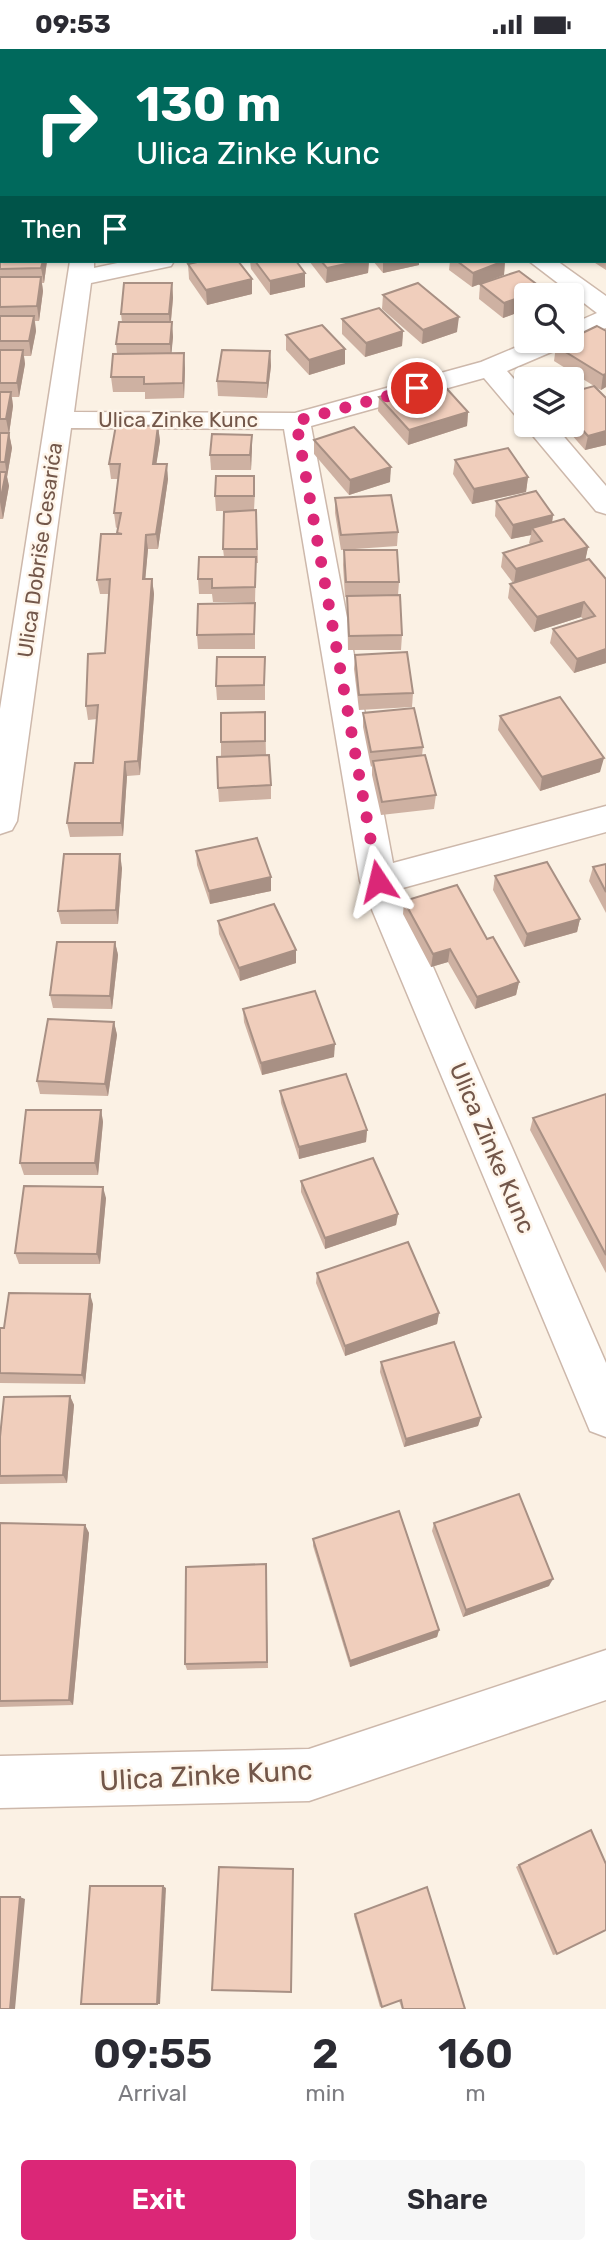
<!DOCTYPE html>
<html lang="en">
<head>
<meta charset="utf-8">
<style>
	:root { --surface:#fff; --page:#f7f7f7; --text:#2b2b33; --muted:#7c7c81; --accent:#db2777 }
	body { margin:0; font-family:Rubik,sans-serif; background:var(--page); color:var(--text); height:100vh; display:flex; flex-direction:column; font-size:26px; white-space:nowrap }
	* { box-sizing:border-box; margin:0 }
	p { font-size:23px; color:var(--muted) }
	.icon { flex:none; width:38px; height:38px; fill:none; stroke:currentColor; stroke-width:2; stroke-linecap:round; stroke-linejoin:round }
	.map { position:relative; height:1960px; overflow:hidden }
	.details { display:flex; flex-direction:column; background:var(--surface); flex:1 }
	.details>* { flex:none }
	.top-card { position:absolute; left:0px; top:0px; width:607px; height:214px; box-shadow:0 2px 5px #0004; background:#00695c; color:#fff; overflow:hidden }
	.fabs { position:absolute; left:514px; top:234px; display:grid; gap:14px }
	.fabs a { display:grid; place-items:center; width:70px; height:70px; border-radius:7px; background:var(--surface); box-shadow:0 2px 5px #0004; font-size:35px }
	.pin { position:absolute; display:grid; place-items:center; width:60px; height:60px; color:#fff; margin:-30px; border:4px solid #fff; border-radius:50%; box-shadow:0 2px 7px #0007 }
	.me { position:absolute; width:77px; margin:-38px; rotate:350deg; stroke-linejoin:round; filter:drop-shadow(0 0 5px #0008) }
	.turn { display:flex; align-items:center; gap:24px; height:147px; padding:0 21px; font-size:32px }
	.turn .icon { width:91px; height:91px; stroke-width:2.5 }
	.turn b { display:block; font-size:49px; line-height:60px }
	.then { display:flex; align-items:center; height:66px; padding:0 21px; background:#0003; gap:14px; font-size:26px }
	.eta { display:flex; justify-content:space-evenly; align-items:center; height:119px; text-align:center }
	.eta b { font-size:42px; font-weight:600; line-height:49px }
	.primary-button { display:flex; gap:14px; margin-top:auto; padding:14px 21px }
	.primary-button a { flex:1; height:80px; border-radius:7px; background:var(--accent); color:#fff; font-size:28px; font-weight:600; line-height:80px; text-align:center }
	.primary-button a+a { background:var(--page); color:var(--text) }
	.status { display:flex; justify-content:space-between; align-items:center; height:49px; padding:0 35px; background:var(--surface); direction:ltr }
	.status svg { height:19px; fill:currentColor }
	.map>svg:first-child { display:block }
</style>
</head>
<body>
<div class="status"><b>09:53</b><svg viewBox="0 0 49 12"><path d="M0 12V9h3v3zM5 12V6h3v6zM10 12V3h3v9zM15 12V0h3v12zM26 1h20v11H26zM47 4h2v5h-2z"/></svg></div>
<div class="map">
<svg width="606" height="1960" viewBox="0 0 606 1960">
	<rect width="100%" height="100%" fill="#fbf1e4"/>
	<g fill="none" stroke-linecap="round" stroke-linejoin="round">
		<defs>
			<g id="minor">
				<polygon points="70,212 94,212 94,219 127,212 174,212 171,217 91,234 74,363 295,364 481,313 531,292 567,292 563,298 507,322 527,345 527,370 517,368 484,329 311,377 393,814 606,757 606,783 399,840 606,1314 606,1388 590,1382 360,832 284,380 71,379 17,772 12,781 0,785 0,660"/>
				<polygon points="529,212 557,212 606,247 606,279 572,292 572,275 597,264"/>
				<polygon points="527,374 527,376 554,376 606,437 606,465 596,462 529,382 525,376"/>
				<polygon points="606,1601 606,1651 309,1752 0,1759 0,1707 309,1700"/>
			</g>
		</defs>
		<use href="#minor" stroke="#cdb8ab" stroke-width="3"/>
		<use href="#minor" fill="#fff" fill-rule="evenodd"/>
	</g>
	<g fill="#ceb1a2">
		<polygon points="492,0 595,0 598,2 492,2"/>
		<polygon points="2,47 2,66 0,65 0,48"/>
		<polygon points="2,111 2,212 47,212 44,234 42,234 43,242 39,272 35,272 36,282 31,307 24,307 25,315 19,348 12,348 13,357 9,385 12,399 7,428 9,437 3,470 0,470 0,118"/>
		<polygon points="606,188 606,221 592,212 606,212"/>
		<polygon points="250,212 296,212 305,238 270,246 251,220"/>
		<polygon points="309,212 369,212 368,224 326,234"/>
		<polygon points="373,212 419,212 419,216 383,224"/>
		<polygon points="450,212 505,212 504,226 472,238 449,221"/>
		<polygon points="188,215 252,245 207,256 189,230"/>
		<polygon points="172,234 173,249 171,273 173,288 171,304 185,319 184,349 145,350 145,343 113,343 111,328 117,305 116,295 122,273 121,265"/>
		<polygon points="480,235 527,247 527,260 503,269 479,250"/>
		<polygon points="383,246 457,283 422,295 382,260"/>
		<polygon points="342,270 403,282 402,297 365,308 342,285"/>
		<polygon points="606,282 606,338 601,341 595,338 606,349 606,396 585,401 563,376 572,376 572,343 594,337 554,312 556,297"/>
		<polygon points="286,286 345,315 309,326 286,301"/>
		<polygon points="270,302 271,317 267,349 218,347 217,332"/>
		<polygon points="379,348 468,363 467,377 408,396 378,362"/>
		<polygon points="158,377 160,392 156,415 168,430 158,500 148,500 145,530 152,530 154,545 140,726 127,727 123,787 70,788 67,774 93,714 97,670 88,671 86,657 105,604 109,545 100,545 97,531 117,485 118,478 116,479 114,464 118,430 111,430 109,415"/>
		<polygon points="252,386 251,421 211,421 210,406"/>
		<polygon points="314,391 390,433 349,446 314,405"/>
		<polygon points="455,411 528,428 526,443 472,455 453,425"/>
		<polygon points="255,442 254,461 256,461 258,514 256,514 255,553 213,553 212,545 199,545 198,530 224,508 223,500 243,462 216,462 215,447"/>
		<polygon points="335,449 398,483 397,497 341,501 335,464"/>
		<polygon points="496,452 553,466 552,473 588,498 585,511 606,530 606,614 574,624 550,594 553,580 583,570 581,568 534,583 508,549 510,535 513,534 501,518 503,504 531,496 529,494 531,486 511,490 495,467"/>
		<polygon points="344,501 399,533 398,546 402,586 401,601 348,601 347,548 345,548 343,516"/>
		<polygon points="255,554 255,600 198,600 197,586"/>
		<polygon points="355,606 413,644 412,658 359,661 354,620"/>
		<polygon points="265,608 265,651 217,651 216,637"/>
		<polygon points="265,663 266,706 271,736 271,750 219,753 218,739 245,707 221,707 221,693"/>
		<polygon points="363,664 423,698 422,707 436,746 434,760 381,766 372,726 372,717 371,718 363,678"/>
		<polygon points="500,667 600,723 540,742 498,681"/>
		<polygon points="196,802 271,828 271,842 210,855 197,816"/>
		<polygon points="606,815 606,864 589,832 593,818"/>
		<polygon points="122,819 118,875 61,875 58,862"/>
		<polygon points="495,827 580,870 577,883 524,898 493,841"/>
		<polygon points="404,852 519,933 516,946 475,960 448,913 431,918 403,865"/>
		<polygon points="218,872 296,914 240,932 219,885"/>
		<polygon points="115,893 118,906 112,960 53,959 50,946"/>
		<polygon points="243,960 334,1008 262,1026 244,973"/>
		<polygon points="114,973 117,986 108,1047 40,1045 37,1032"/>
		<polygon points="280,1042 367,1081 366,1093 299,1110 281,1054"/>
		<polygon points="606,1045 606,1224 530,1081 533,1069"/>
		<polygon points="101,1061 103,1073 98,1126 24,1126 20,1114"/>
		<polygon points="301,1132 398,1165 396,1176 325,1200 301,1143"/>
		<polygon points="106,1149 100,1215 19,1215 15,1204"/>
		<polygon points="317,1224 439,1264 437,1275 345,1307 316,1234"/>
		<polygon points="93,1255 85,1335 0,1334 0,1279 4,1279"/>
		<polygon points="381,1313 481,1368 478,1377 404,1398 380,1323"/>
		<polygon points="70,1347 74,1356 67,1434 0,1435 0,1427"/>
		<polygon points="0,1474 85,1476 89,1484 73,1656 0,1658"/>
		<polygon points="434,1474 549,1537 463,1568 432,1482"/>
		<polygon points="313,1490 439,1581 437,1588 350,1618 313,1497"/>
		<polygon points="266,1522 268,1619 187,1621 185,1615"/>
		<polygon points="519,1816 557,1905 553,1906 516,1818"/>
		<polygon points="355,1865 465,1960 402,1960 399,1952 380,1958 354,1867"/>
	</g>
	<g fill="#a89084">
		<polygon points="534,0 569,0 567,2 529,2"/>
		<polygon points="43,212 47,212 44,234 41,219"/>
		<polygon points="360,212 369,212 368,224 326,234 327,219"/>
		<polygon points="383,212 419,212 419,216 383,224"/>
		<polygon points="505,212 504,226 472,238 473,224"/>
		<polygon points="305,224 305,238 270,246 270,232"/>
		<polygon points="41,228 43,242 39,272 37,257"/>
		<polygon points="252,230 252,245 207,256 206,241"/>
		<polygon points="172,234 173,249 170,280 169,265"/>
		<polygon points="543,240 542,247 527,247 527,260 503,269 504,254"/>
		<polygon points="34,267 36,282 31,307 29,292"/>
		<polygon points="459,268 457,283 422,295 423,281"/>
		<polygon points="172,273 173,288 171,310 170,295"/>
		<polygon points="403,282 402,297 365,308 366,294"/>
		<polygon points="345,300 345,315 309,326 309,311"/>
		<polygon points="23,301 25,315 19,348 17,334"/>
		<polygon points="270,302 271,317 267,349 267,334"/>
		<polygon points="184,304 185,319 184,349 183,334"/>
		<polygon points="606,325 606,338 601,341 603,326"/>
		<polygon points="11,343 13,357 9,385 6,370"/>
		<polygon points="468,363 467,377 408,396 409,381"/>
		<polygon points="158,377 160,392 154,430 153,415"/>
		<polygon points="606,382 606,396 585,401 588,387"/>
		<polygon points="9,384 12,399 7,428 5,413"/>
		<polygon points="252,386 252,400 251,421 250,406"/>
		<polygon points="167,415 168,430 158,500 156,485"/>
		<polygon points="391,418 390,433 349,446 350,431"/>
		<polygon points="6,423 9,437 3,470 0,453"/>
		<polygon points="528,428 526,443 472,455 474,440"/>
		<polygon points="553,466 551,481 532,479 531,486 511,490 513,476"/>
		<polygon points="146,486 148,500 144,545 143,530"/>
		<polygon points="588,498 585,513 514,534 516,520"/>
		<polygon points="152,530 154,545 140,726 138,712"/>
		<polygon points="584,553 581,568 534,583 537,568"/>
		<polygon points="606,600 606,614 574,624 577,610"/>
		<polygon points="604,709 600,723 540,742 542,728"/>
		<polygon points="125,713 127,727 123,787 121,774"/>
		<polygon points="120,805 122,819 118,875 116,861"/>
		<polygon points="271,828 271,842 210,855 209,842"/>
		<polygon points="580,870 577,883 524,898 527,885"/>
		<polygon points="115,893 118,906 112,960 110,947"/>
		<polygon points="450,900 448,913 431,918 433,905"/>
		<polygon points="296,901 296,914 240,932 239,919"/>
		<polygon points="519,933 516,946 475,960 477,948"/>
		<polygon points="114,973 117,986 108,1047 105,1035"/>
		<polygon points="335,995 334,1008 262,1026 261,1014"/>
		<polygon points="101,1061 103,1073 98,1126 95,1114"/>
		<polygon points="367,1081 366,1093 299,1110 299,1098"/>
		<polygon points="103,1138 106,1149 100,1215 97,1205"/>
		<polygon points="398,1165 396,1176 325,1200 325,1189"/>
		<polygon points="90,1245 93,1255 85,1335 82,1326"/>
		<polygon points="439,1264 437,1275 345,1307 345,1297"/>
		<polygon points="70,1347 74,1356 67,1434 63,1426"/>
		<polygon points="481,1368 478,1377 404,1398 406,1390"/>
		<polygon points="85,1476 89,1484 73,1656 69,1651"/>
		<polygon points="553,1530 549,1537 463,1568 466,1561"/>
		<polygon points="439,1581 437,1588 350,1618 350,1612"/>
		<polygon points="163,1837 166,1839 160,1955 157,1955"/>
		<polygon points="20,1848 25,1850 15,1960 10,1960"/>
	</g>
	<g fill="#f0cebc" stroke="#a89084" stroke-width="2">
		<polygon points="81,0 110,0 111,2 83,2"/>
		<polygon points="280,0 295,0 297,2 272,2"/>
		<polygon points="462,0 487,0 489,2 456,2"/>
		<polygon points="513,0 534,0 529,2 516,2"/>
		<polygon points="563,0 595,0 598,2 558,2"/>
		<polygon points="2,111 2,124 0,124 0,118"/>
		<rect x="0" y="138" width="2" height="18"/>
		<rect x="0" y="165" width="2" height="24"/>
		<polygon points="0,196 2,196 2,212 43,212 41,219 0,220"/>
		<polygon points="202,212 238,212 252,230 206,241 188,215"/>
		<polygon points="255,212 296,212 305,224 270,232"/>
		<polygon points="321,212 360,212 327,219"/>
		<polygon points="457,212 504,212 473,224"/>
		<polygon points="519,222 543,240 504,254 480,235"/>
		<polygon points="0,228 41,228 37,257 0,258"/>
		<polygon points="124,234 172,234 169,265 121,265"/>
		<polygon points="418,234 459,268 423,281 383,246"/>
		<polygon points="379,259 403,282 366,294 342,270"/>
		<polygon points="0,267 34,267 29,292 0,292"/>
		<polygon points="119,273 172,273 170,295 116,295"/>
		<polygon points="322,276 345,300 309,311 286,286"/>
		<polygon points="597,277 606,282 606,325 603,326 556,297 566,292 572,292 572,289"/>
		<polygon points="0,301 23,301 17,334 0,334"/>
		<polygon points="222,301 270,302 267,334 217,332"/>
		<polygon points="184,304 183,334 144,335 144,328 111,328 113,305"/>
		<polygon points="438,330 468,363 409,381 379,348"/>
		<polygon points="594,337 606,349 606,382 588,387 572,369 572,343"/>
		<polygon points="0,343 11,343 6,370 0,370"/>
		<polygon points="116,376 158,377 153,415 167,415 156,485 146,486 143,530 152,530 138,712 125,713 121,774 67,774 75,714 93,714 98,656 86,657 88,605 105,604 110,530 97,531 101,485 122,485 117,484 121,464 114,464 120,415 109,415"/>
		<polygon points="354,378 391,418 350,431 314,391"/>
		<polygon points="0,384 9,384 5,413 0,413"/>
		<polygon points="212,385 252,386 250,406 210,406"/>
		<polygon points="508,399 528,428 474,440 455,411"/>
		<polygon points="0,423 6,423 0,453"/>
		<polygon points="216,427 254,427 254,447 215,447"/>
		<polygon points="536,442 553,466 513,476 496,452"/>
		<polygon points="391,446 398,483 341,486 335,449"/>
		<polygon points="256,461 257,500 223,500 224,463"/>
		<polygon points="564,470 588,498 516,520 503,504 542,492 532,479"/>
		<polygon points="344,501 397,501 399,533 346,533"/>
		<polygon points="199,508 256,508 255,538 212,539 212,530 198,530"/>
		<polygon points="589,510 606,530 606,600 577,610 553,580 595,567 584,553 537,568 510,535"/>
		<polygon points="400,546 402,586 349,587 347,547"/>
		<polygon points="255,554 254,585 197,586 198,555"/>
		<polygon points="407,603 413,644 359,646 355,606"/>
		<polygon points="217,608 265,608 264,636 216,637"/>
		<polygon points="560,648 604,709 542,728 500,667"/>
		<polygon points="414,659 423,698 371,703 363,664"/>
		<polygon points="265,663 265,692 221,693 221,664"/>
		<polygon points="269,706 271,736 218,739 217,708"/>
		<polygon points="425,706 436,746 382,753 373,712"/>
		<polygon points="257,789 271,828 209,842 196,802"/>
		<polygon points="64,805 120,805 116,861 58,862"/>
		<polygon points="547,813 580,870 527,885 495,827"/>
		<polygon points="606,815 606,843 593,818"/>
		<polygon points="457,836 487,890 493,888 519,933 477,948 450,900 433,905 404,852"/>
		<polygon points="274,855 296,901 239,919 218,872"/>
		<polygon points="57,893 115,893 110,947 50,946"/>
		<polygon points="315,942 335,995 261,1014 243,960"/>
		<polygon points="48,970 114,973 105,1035 37,1032"/>
		<polygon points="346,1025 367,1081 299,1098 280,1042"/>
		<polygon points="606,1045 606,1206 533,1069"/>
		<polygon points="26,1061 101,1061 95,1114 20,1114"/>
		<polygon points="373,1109 398,1165 325,1189 301,1132"/>
		<polygon points="24,1137 103,1138 97,1205 15,1204"/>
		<polygon points="408,1193 439,1264 345,1297 317,1224"/>
		<polygon points="9,1244 90,1245 82,1326 0,1324 0,1279 4,1279"/>
		<polygon points="454,1293 481,1368 406,1390 381,1313"/>
		<polygon points="70,1347 63,1426 0,1427 0,1388 4,1348"/>
		<polygon points="519,1445 553,1530 466,1561 434,1474"/>
		<polygon points="399,1462 439,1581 350,1612 313,1490"/>
		<polygon points="0,1474 85,1476 69,1651 0,1652"/>
		<polygon points="266,1515 267,1613 185,1615 186,1518"/>
		<polygon points="591,1781 606,1815 606,1881 557,1905 519,1816"/>
		<polygon points="219,1818 293,1820 291,1943 212,1941"/>
		<polygon points="90,1837 163,1837 157,1955 81,1955"/>
		<polygon points="427,1838 465,1960 403,1960 401,1951 382,1958 355,1865"/>
		<polygon points="0,1848 20,1848 10,1960 0,1960"/>
	</g>
	<g fill="none" stroke-linecap="round" stroke-linejoin="round">
		<polyline stroke="#db2777" stroke-width="12" stroke-dasharray="0 21.6" points="378,832 296,372 417,339"/>
	</g>
	<g text-anchor="middle" stroke-width="5" stroke-linejoin="round" paint-order="stroke">
		<g font-size="21" fill="#73574a" stroke="#fef5ea">
			<text x="178" y="378">Ulica Zinke Kunc</text>
			<text transform="translate(40 501) rotate(-82)" y="7">Ulica Dobriše Cesarića</text>
		</g>
		<g font-size="24" fill="#73574a" stroke="#fef5ea">
			<text transform="translate(492 1099) rotate(67)" y="8">Ulica Zinke Kunc</text>
		</g>
		<g font-size="28" fill="#73574a" stroke="#fef5ea">
			<text transform="translate(206 1726) rotate(-3)" y="10">Ulica Zinke Kunc</text>
		</g>
	</g>
</svg>
<div class="fabs">
<a><svg class="icon" aria-label="search" viewBox="0 0 24 24"><circle cx="10" cy="10" r="6"/><path d="M15 15l6 6"/></svg></a>
<a><svg class="icon" aria-label="layers" viewBox="0 0 24 24"><path d="M12 4l9 5-9 5-9-5zM3 14l9 5 9-5"/></svg></a>
</div>
<div class="pin" style="left:417px;top:339px;background:#d93025"><svg class="icon" aria-label="arrive" viewBox="0 0 24 24"><path d="M6 21V4h12l-3 4 3 4H6"/></svg></div>
<svg class="me" style="left:378px;top:832px" viewBox="-20 -20 40 40"><path d="M0-17L14 15 0 8-14 15z" fill="#db2777" stroke="#fff" stroke-width="4"/></svg>
<div class="top-card">
<div class="turn"><svg class="icon" aria-label="right" viewBox="0 0 24 24"><path d="M7 20v-9h11M14 6l5 5-5 5"/></svg><div><b>130 m</b>Ulica Zinke Kunc</div></div>
<div class="then">Then<svg class="icon" aria-label="arrive" viewBox="0 0 24 24"><path d="M6 21V4h12l-3 4 3 4H6"/></svg></div>
</div>
</div>
<section class="details">
<div class="eta">
<div><b>09:55</b><p>Arrival</p></div>
<div><b>2</b><p>min</p></div>
<div><b>160</b><p>m</p></div>
</div>
<div class="primary-button"><a>Exit</a><a>Share</a></div>
</section>
</body>
</html>
